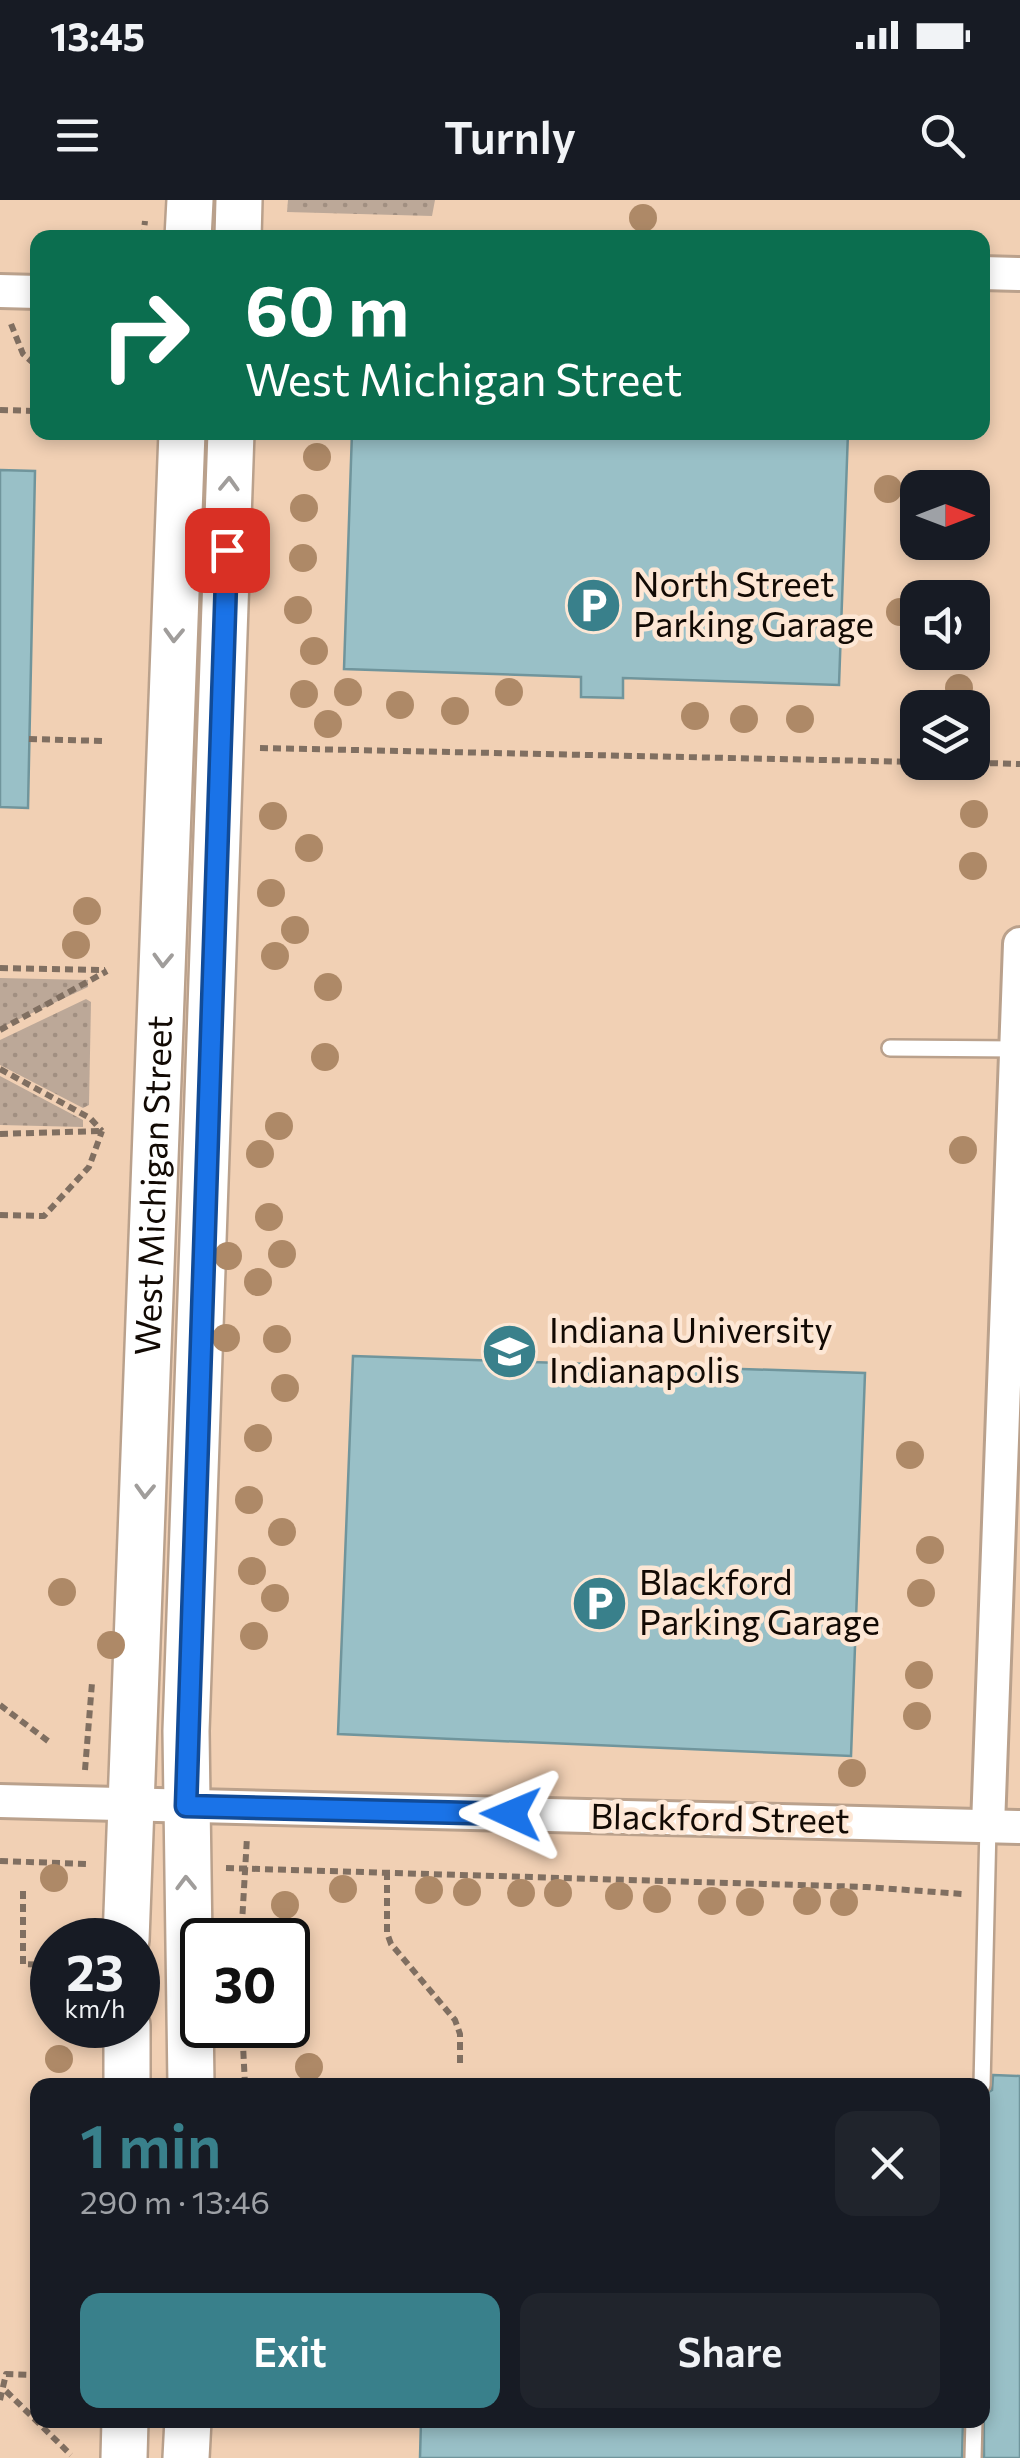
<!DOCTYPE html>
<html lang="en">
<head>
<meta charset="utf-8">
<style>
	:root { --surface:#171b24; --page:#20242c; --text:#f1f3f6; --muted:#9ea1a6; --accent:#39808b }
	body { margin:0; font-family:Commissioner,sans-serif; background:var(--page); color:var(--text); height:100vh; display:flex; flex-direction:column; font-size:38px; white-space:nowrap }
	* { box-sizing:border-box; margin:0 }
	p { font-size:32px; color:var(--muted) }
	.icon { flex:none; width:55px; height:55px; fill:none; stroke:currentColor; stroke-width:2; stroke-linecap:round; stroke-linejoin:round }
	.map { position:relative; flex:1; overflow:hidden }
	.sheet { position:absolute; left:30px; top:1878px; width:960px; height:350px; display:flex; flex-direction:column; background:var(--surface); border-radius:20px; box-shadow:0 5px 15px #0003 }
	.sheet>* { flex:none }
	.top-card { position:absolute; left:30px; top:30px; width:960px; height:210px; border-radius:20px; box-shadow:0 5px 15px #0003; background:#0b6e4f; color:#fff; overflow:hidden }
	.needle { width:65px; rotate:90deg }
	.controls { position:absolute; left:900px; top:270px; display:grid; gap:20px }
	.controls a { display:grid; place-items:center; width:90px; height:90px; border-radius:20px; background:var(--surface); box-shadow:0 5px 15px #0003; font-size:50px }
	.speed { position:absolute; left:30px; top:1718px; display:flex; gap:20px; font-size:50px; font-weight:700; text-align:center }
	.speed>* { display:grid; place-content:center; width:130px; height:130px; border-radius:50%; background:var(--surface); box-shadow:0 5px 15px #0003; line-height:1 }
	.speed small { font-size:25px; font-weight:400 }
	.speed .limit { border:5px solid #111; border-radius:15px; background:#fff; color:#111 }
	.pin { position:absolute; display:grid; place-items:center; width:85px; height:85px; color:#fff; margin:-42px; border-radius:20px; box-shadow:0 5px 15px #0006 }
	.me { position:absolute; width:110px; margin:-55px; rotate:271deg; stroke-linejoin:round; filter:drop-shadow(0 0 8px #0008) }
	.turn { display:flex; align-items:center; gap:35px; height:210px; padding:0 50px; font-size:45px }
	.turn .icon { width:130px; height:130px; stroke-width:2.5 }
	.turn b { display:block; font-size:70px; line-height:85px }
	.round { display:grid; place-items:center; flex:none; width:105px; height:105px; border-radius:20px; background:var(--page) }
	.overview { display:flex; align-items:center; justify-content:space-between; height:170px; padding:0 50px }
	h1 { font-size:60px; font-weight:600; line-height:75px; color:var(--accent) }
	.button { display:flex; gap:20px; margin-top:auto; padding:20px 50px }
	.button a { flex:1; height:115px; border-radius:20px; background:var(--accent); color:#fff; font-size:40px; font-weight:600; line-height:115px; text-align:center }
	.button a+a { background:var(--page); color:var(--text) }
	.status { display:flex; justify-content:space-between; align-items:center; height:70px; padding:0 50px; background:var(--surface); direction:ltr }
	.status svg { height:28px; fill:currentColor }
	header { display:flex; justify-content:space-between; align-items:center; height:130px; padding:0 50px; background:var(--surface); font-size:45px; font-weight:600 }
	.map>svg:first-child { display:block }
</style>
</head>
<body>
<div class="status"><b>13:45</b><svg viewBox="0 0 49 12"><path d="M0 12V9h3v3zM5 12V6h3v6zM10 12V3h3v9zM15 12V0h3v12zM26 1h20v11H26zM47 4h2v5h-2z"/></svg></div>
<header><svg class="icon" aria-label="menu" viewBox="0 0 24 24"><path d="M4 6h16M4 12h16M4 18h16"/></svg>Turnly<svg class="icon" aria-label="search" viewBox="0 0 24 24"><circle cx="10" cy="10" r="6"/><path d="M15 15l6 6"/></svg></header>
<div class="map">
<svg width="1020" height="2258" viewBox="0 0 1020 2258">
	<defs>
		<pattern id="grass-dots" width="8" height="8" patternUnits="userSpaceOnUse" patternTransform="scale(2.5)"><rect width="8" height="8" fill="#bca898"/><path d="M2 2h.1M6 6h.1" fill="none" stroke="#a18f81" stroke-width="1.8" stroke-linecap="round"/></pattern>
	</defs>
	<rect width="100%" height="100%" fill="#f4d9c3"/>
	<path fill="#f1d0b4" fill-rule="evenodd" d="M0,0H1020V2258H0ZM38,38H982V232H38ZM918,288H972V342H918ZM918,398H972V452H918ZM918,508H972V562H918ZM52,1740H138V1825H52ZM202,1740H288V1825H202ZM38,1885H982V2220H38Z"/>
	<g fill="url(#grass-dots)">
		<polygon points="288,0 435,0 432,16 287,12"/>
		<polygon points="199,233 213,233 203,531 189,532"/>
		<polygon points="0,778 88,780 88,787 0,828"/>
		<polygon points="86,799 91,802 89,905 83,908 0,865 0,840"/>
		<polygon points="0,876 83,920 83,927 0,925"/>
	</g>
	<g fill="#99c0c7" stroke="#70959c" stroke-width="2.5">
		<polygon points="352,232 848,232 839,485 623,478 623,498 581,497 581,477 344,469"/>
		<polygon points="0,270 35,271 28,608 0,607"/>
		<polygon points="353,1156 865,1173 851,1556 338,1534"/>
		<polygon points="993,1875 1020,1876 1020,2258 984,2258 982,1896 992,1890"/>
		<polygon points="421,2220 963,2220 962,2258 420,2258"/>
	</g>
	<g fill="none" stroke-linecap="round" stroke-linejoin="round">
		<defs>
			<g id="lane">
				<polyline points="890,848 1016,849"/>
				<polyline points="982,1885 988,1626"/>
				<polyline points="973,2258 974,2220"/>
			</g>
			<g id="street">
				<polyline points="982,73 1020,74"/>
				<polyline points="0,91 38,92"/>
				<polyline points="0,1601 1020,1627"/>
				<polyline points="988,1626 1020,744"/>
			</g>
			<g id="secondary">
				<polyline points="188,38 190,0"/>
				<polyline points="238,38 239,0"/>
				<path id="s1" d="M126,1740L182,232"/>
				<polyline points="127,1825 127,1885"/>
				<polyline points="191,1885 186,1531 231,232"/>
				<polyline points="124,2258 125,2220"/>
				<polyline points="186,2258 188,2220"/>
			</g>
		</defs>
		<use href="#lane" stroke="#baa18c" stroke-width="20"/>
		<use href="#street" stroke="#baa18c" stroke-width="38"/>
		<use href="#secondary" stroke="#baa18c" stroke-width="50"/>
		<g stroke="#806f61" stroke-width="6" stroke-dasharray="8 5" stroke-linecap="butt">
			<polyline points="143,38 145,21"/>
			<polyline points="11,124 23,154 38,167"/>
			<polyline points="0,210 38,211"/>
			<polyline points="29,539 104,541"/>
			<polyline points="260,548 918,562"/>
			<polyline points="951,562 1020,564"/>
			<polyline points="0,768 105,770"/>
			<polyline points="0,830 107,771"/>
			<polyline points="0,869 90,918 102,931"/>
			<polyline points="0,934 100,931"/>
			<polyline points="0,1015 44,1016 89,967 102,931"/>
			<polyline points="0,1505 48,1541"/>
			<polyline points="85,1570 92,1483"/>
			<polyline points="0,1661 89,1664"/>
			<polyline points="226,1668 866,1687 963,1694"/>
			<polyline points="387,1672 387,1733 391,1744 455,1820 460,1834 460,1864"/>
			<polyline points="23,1691 23,1764 52,1765"/>
			<polyline points="241,1740 247,1637"/>
			<polyline points="242,1825 245,1885"/>
			<polyline points="6,2191 71,2255"/>
			<polyline points="0,2200 6,2174 38,2175"/>
		</g>
		<use href="#lane" stroke="#fff" stroke-width="15"/>
		<use href="#street" stroke="#fff" stroke-width="32"/>
		<use href="#secondary" stroke="#fff" stroke-width="45"/>
	</g>
	<g fill="#ae8967">
		<circle cx="643" cy="18" r="14"/>
		<circle cx="317" cy="257" r="14"/>
		<circle cx="888" cy="289" r="14"/>
		<circle cx="304" cy="308" r="14"/>
		<circle cx="303" cy="358" r="14"/>
		<circle cx="298" cy="410" r="14"/>
		<circle cx="900" cy="412" r="14"/>
		<circle cx="314" cy="451" r="14"/>
		<circle cx="959" cy="488" r="14"/>
		<circle cx="348" cy="492" r="14"/>
		<circle cx="509" cy="492" r="14"/>
		<circle cx="304" cy="494" r="14"/>
		<circle cx="400" cy="505" r="14"/>
		<circle cx="455" cy="511" r="14"/>
		<circle cx="695" cy="516" r="14"/>
		<circle cx="744" cy="519" r="14"/>
		<circle cx="800" cy="519" r="14"/>
		<circle cx="328" cy="524" r="14"/>
		<circle cx="974" cy="614" r="14"/>
		<circle cx="273" cy="616" r="14"/>
		<circle cx="309" cy="648" r="14"/>
		<circle cx="973" cy="666" r="14"/>
		<circle cx="271" cy="693" r="14"/>
		<circle cx="87" cy="711" r="14"/>
		<circle cx="295" cy="730" r="14"/>
		<circle cx="76" cy="745" r="14"/>
		<circle cx="275" cy="756" r="14"/>
		<circle cx="328" cy="787" r="14"/>
		<circle cx="325" cy="857" r="14"/>
		<circle cx="279" cy="926" r="14"/>
		<circle cx="963" cy="950" r="14"/>
		<circle cx="260" cy="954" r="14"/>
		<circle cx="269" cy="1017" r="14"/>
		<circle cx="282" cy="1054" r="14"/>
		<circle cx="228" cy="1056" r="14"/>
		<circle cx="258" cy="1082" r="14"/>
		<circle cx="226" cy="1138" r="14"/>
		<circle cx="277" cy="1139" r="14"/>
		<circle cx="285" cy="1188" r="14"/>
		<circle cx="258" cy="1238" r="14"/>
		<circle cx="910" cy="1255" r="14"/>
		<circle cx="249" cy="1300" r="14"/>
		<circle cx="282" cy="1332" r="14"/>
		<circle cx="930" cy="1350" r="14"/>
		<circle cx="252" cy="1371" r="14"/>
		<circle cx="62" cy="1392" r="14"/>
		<circle cx="921" cy="1393" r="14"/>
		<circle cx="275" cy="1398" r="14"/>
		<circle cx="254" cy="1436" r="14"/>
		<circle cx="111" cy="1445" r="14"/>
		<circle cx="919" cy="1475" r="14"/>
		<circle cx="917" cy="1516" r="14"/>
		<circle cx="852" cy="1573" r="14"/>
		<circle cx="54" cy="1678" r="14"/>
		<circle cx="343" cy="1689" r="14"/>
		<circle cx="429" cy="1690" r="14"/>
		<circle cx="467" cy="1692" r="14"/>
		<circle cx="521" cy="1693" r="14"/>
		<circle cx="558" cy="1693" r="14"/>
		<circle cx="619" cy="1696" r="14"/>
		<circle cx="657" cy="1699" r="14"/>
		<circle cx="712" cy="1701" r="14"/>
		<circle cx="807" cy="1701" r="14"/>
		<circle cx="750" cy="1702" r="14"/>
		<circle cx="844" cy="1702" r="14"/>
		<circle cx="285" cy="1705" r="14"/>
		<circle cx="59" cy="1859" r="14"/>
		<circle cx="309" cy="1867" r="14"/>
	</g>
	<defs><path id="oneway-chevron" d="M-2-3.5L2.5 0L-2 3.5" fill="none" stroke-width="1.6" stroke-linecap="round" stroke-linejoin="round" transform="scale(2.5)"/></defs>
	<g stroke="#a09d9b">
		<use href="#oneway-chevron" transform="translate(229 284) rotate(-88)"/>
		<use href="#oneway-chevron" transform="translate(174 435) rotate(92)"/>
		<use href="#oneway-chevron" transform="translate(163 760) rotate(92)"/>
		<use href="#oneway-chevron" transform="translate(145 1291) rotate(92)"/>
		<use href="#oneway-chevron" transform="translate(186 1683) rotate(-91)"/>
	</g>
	<g fill="none" stroke-linecap="round" stroke-linejoin="round">
		<defs>
			<polyline id="route" points="227,350 186,1606 511,1614"/>
		</defs>
		<use href="#route" stroke="#114b97" stroke-width="25"/>
		<use href="#route" stroke="#1a73e8" stroke-width="18"/>
	</g>
	<defs>
		<symbol id="parking-disc" viewBox="-11 -11 22 22"><circle r="9.5" fill="#39808b" stroke="#fde7d5"/><path d="M-3.5-5.5H1a3.5 3.5 0 0 1 0 7H-1V5.5H-3.5ZM-1-3.4V-.6H.8a1.4 1.4 0 0 0 0-2.8Z" fill="#fff"/></symbol>
		<symbol id="university-disc" viewBox="-11 -11 22 22"><circle r="9.5" fill="#39808b" stroke="#fde7d5"/><path d="M0-5L7-2L0 1L-7-2ZM-4 1L0 2.5L4 1V4Q0 6-4 4Z" fill="#fff"/></symbol>
	</defs>
	<g fill-rule="evenodd">
		<use href="#parking-disc" x="562" y="374" width="63" height="63"/>
		<use href="#university-disc" x="478" y="1120" width="63" height="63"/>
		<use href="#parking-disc" x="568" y="1372" width="63" height="63"/>
	</g>
	<g text-anchor="middle" stroke-width="9" stroke-linejoin="round" paint-order="stroke">
		<g font-size="35" fill="#120a04" stroke="#fde7d5" text-anchor="start">
			<text x="633" y="397">North Street<tspan x="633" dy="40">Parking Garage</tspan></text>
			<text x="549" y="1143">Indiana University<tspan x="549" dy="40">Indianapolis</tspan></text>
			<text x="639" y="1395">Blackford<tspan x="639" dy="40">Parking Garage</tspan></text>
		</g>
		<g font-size="35" fill="#120a04" stroke="#fde7d5">
			<text dy="12" stroke="none"><textPath href="#s1" startOffset="755">West Michigan Street</textPath></text>
			<text transform="translate(720 1619) rotate(1)" y="12">Blackford Street</text>
		</g>
	</g>
</svg>
<div class="controls">
<a><svg class="needle" viewBox="-14 -14 28 28"><path d="M0-13l5 13h-10z" fill="#e53935"/><path d="M0 13l5-13h-10z" fill="#9ea1a6"/></svg></a>
<a><svg class="icon" aria-label="sound" viewBox="0 0 24 24"><path d="M4 9h4l5-4v14l-5-4H4zM17 9q2 3 0 6"/></svg></a>
<a><svg class="icon" aria-label="layers" viewBox="0 0 24 24"><path d="M12 4l9 5-9 5-9-5zM3 14l9 5 9-5"/></svg></a>
</div>
<div class="speed"><div>23<small>km/h</small></div><div class="limit">30</div></div>
<div class="pin" style="left:227px;top:350px;background:#d93025"><svg class="icon" aria-label="arrive" viewBox="0 0 24 24"><path d="M6 21V4h12l-3 4 3 4H6"/></svg></div>
<svg class="me" style="left:511px;top:1614px" viewBox="-20 -20 40 40"><path d="M0-17L14 15 0 8-14 15z" fill="#1a73e8" stroke="#fff" stroke-width="4"/></svg>
<div class="top-card">
<div class="turn"><svg class="icon" aria-label="right" viewBox="0 0 24 24"><path d="M7 20v-9h11M14 6l5 5-5 5"/></svg><div><b>60 m</b>West Michigan Street</div></div>
</div>
<section class="sheet">
<div class="overview"><div><h1>1 min</h1><p>290 m · 13:46</p></div><a class="round"><svg class="icon" aria-label="close" viewBox="0 0 24 24"><path d="M6 6l12 12M18 6L6 18"/></svg></a></div>
<div class="button"><a>Exit</a><a>Share</a></div>
</section>
</div>
</body>
</html>
